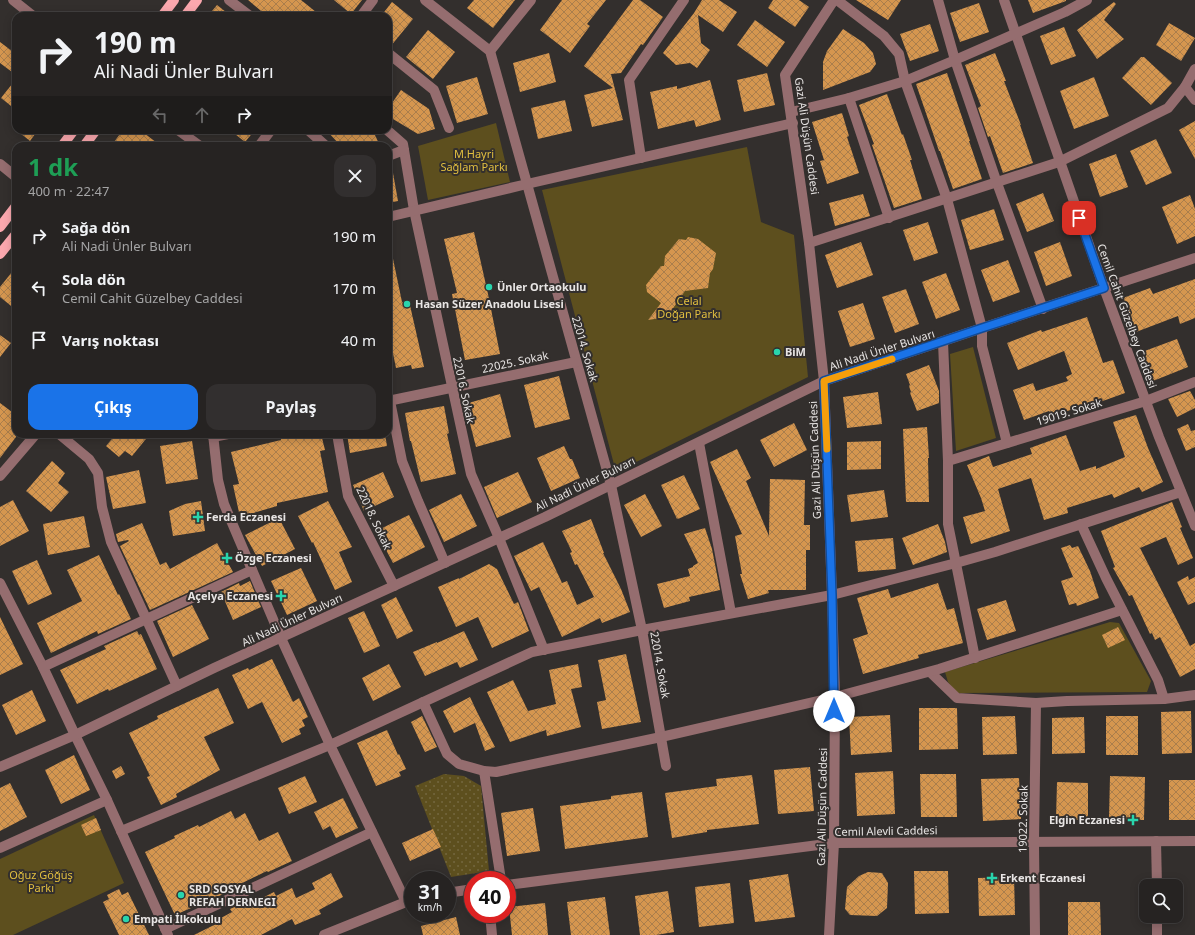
<!DOCTYPE html>
<html lang="tr">
<head>
<meta charset="utf-8">
<style>
	:root { --surface:#262322; --page:#322f2f; --text:#f1f3f6; --muted:#a4a4a5; --line:#424040; --accent:#1a73e8 }
	body { margin:0; font-family:"Noto Sans",sans-serif; background:var(--page); color:var(--text); height:100vh; display:flex; flex-direction:column; font-size:15px; white-space:nowrap }
	* { box-sizing:border-box; margin:0 }
	p { font-size:13px; color:var(--muted) }
	.icon { flex:none; width:22px; height:22px; fill:none; stroke:currentColor; stroke-width:2; stroke-linecap:round; stroke-linejoin:round }
	.map { position:relative; flex:1; overflow:hidden }
	.sheet { position:absolute; left:12px; top:142px; width:380px; height:296px; display:flex; flex-direction:column; background:var(--surface); border-radius:12px; box-shadow:0 2px 10px #0003,0 0 0 1px var(--line) }
	.sheet>* { flex:none }
	.top-card { position:absolute; left:12px; top:12px; width:380px; height:122px; border-radius:12px; box-shadow:0 2px 10px #0003,0 0 0 1px var(--line); background:#262322; color:var(--text); overflow:hidden }
	.tools { position:absolute; left:1139px; top:879px; display:grid; gap:8px }
	.tools a { display:grid; place-items:center; width:44px; height:44px; border-radius:8px; background:var(--surface); box-shadow:0 2px 10px #0003,0 0 0 1px var(--line); font-size:20px }
	.speed { position:absolute; left:404px; top:871px; display:flex; gap:8px; font-size:20px; font-weight:700; text-align:center }
	.speed>* { display:grid; place-content:center; width:52px; height:52px; border-radius:50%; background:var(--surface); box-shadow:0 2px 10px #0003,0 0 0 1px var(--line); line-height:1 }
	.speed small { font-size:10px; font-weight:400 }
	.speed .limit { border:6px solid #d22; background:#fff; color:#111 }
	.pin { position:absolute; display:grid; place-items:center; width:34px; height:34px; color:#fff; margin:-17px; border-radius:8px; box-shadow:0 2px 6px #0006 }
	.me { position:absolute; width:44px; margin:-22px; rotate:0deg; stroke-linejoin:round; filter:drop-shadow(0 0 3px #0008) }
	.turn { display:flex; align-items:center; gap:14px; height:84px; padding:0 16px; font-size:18px }
	.turn .icon { width:52px; height:52px; stroke-width:2.5 }
	.turn b { display:block; font-size:28px; line-height:34px }
	.lanes { display:flex; align-items:center; height:38px; padding:0 16px; background:#0003; justify-content:center; gap:20px; direction:ltr }
	.lanes .off { opacity:.35 }
	.round { display:grid; place-items:center; flex:none; width:42px; height:42px; border-radius:12px; background:var(--page) }
	.overview { display:flex; align-items:center; justify-content:space-between; height:68px; padding:0 16px }
	h1 { font-size:24px; font-weight:700; line-height:30px; color:#1e9e55 }
	.button { display:flex; gap:8px; margin-top:auto; padding:8px 16px }
	.button a { flex:1; height:46px; border-radius:12px; background:var(--accent); color:#fff; font-size:16px; font-weight:700; line-height:46px; text-align:center }
	.button a+a { background:var(--page); color:var(--text) }
	ul { padding:0; list-style:none }
	li { display:flex; align-items:center; gap:12px; height:52px; padding:0 16px }
	li div { flex:1 }
	li b { display:block; font-size:15px }
	li em { font-style:normal }
	.map>svg:first-child { display:block }
</style>
</head>
<body>
<div class="map">
<svg width="1195" height="935" viewBox="0 0 1195 935">
	<defs>
		<pattern id="grass-dots" width="8" height="8" patternUnits="userSpaceOnUse"><rect width="8" height="8" fill="#5d4f1e"/><path d="M2 2h.1M6 6h.1" fill="none" stroke="#74683f" stroke-width="1.8" stroke-linecap="round"/></pattern>
		<pattern id="building-cross-hatch" width="8" height="8" patternUnits="userSpaceOnUse"><rect width="8" height="8" fill="#d5964f"/><path d="M0 0l8 8M0 8l8-8" fill="none" stroke="#aa7e4c"/></pattern>
	</defs>
	<rect width="100%" height="100%" fill="#332f2d"/>
	<polygon fill="url(#grass-dots)" points="444,774 464,776 481,786 489,871 451,877 415,786"/>
	<g fill="#5d4f1e">
		<polygon points="496,123 510,182 428,200 418,146"/>
		<polygon points="747,147 761,222 794,235 808,377 616,472 542,190"/>
		<polygon points="973,347 996,438 956,451 950,354"/>
		<polygon points="1110,622 1119,623 1151,681 1147,692 957,693 948,682 945,672"/>
		<polygon points="94,815 124,883 13,935 0,935 0,859"/>
	</g>
	<g fill="url(#building-cross-hatch)">
		<polygon points="248,0 301,0 321,16 267,16"/>
		<polygon points="334,0 362,0 351,14"/>
		<polygon points="474,0 515,0 493,28 467,8"/>
		<polygon points="562,0 606,0 587,24 590,26 570,53 540,30"/>
		<polygon points="633,0 640,0 663,17 643,45 641,44 621,73 611,74 623,120 592,127 584,95 613,88 584,66"/>
		<polygon points="702,0 719,0 737,12 723,32 698,15 701,43 710,50 697,68 690,63 676,65 663,53 694,13"/>
		<polygon points="773,0 799,0 809,7 795,27 768,8"/>
		<polygon points="856,0 901,0 888,20"/>
		<polygon points="1028,0 1066,0 1066,1 1033,13"/>
		<polygon points="392,2 413,19 390,47 388,47 388,16 381,16"/>
		<polygon points="1114,2 1116,4 1104,20 1124,39 1097,59 1077,30"/>
		<polygon points="979,3 989,32 960,42 950,13"/>
		<polygon points="217,5 231,16 208,16"/>
		<polygon points="755,20 785,42 767,67 737,45"/>
		<polygon points="1169,23 1195,38 1181,61 1156,45"/>
		<polygon points="930,24 939,51 910,61 900,34"/>
		<polygon points="1064,27 1076,56 1051,65 1040,36"/>
		<polygon points="843,29 864,43 873,53 876,64 870,72 823,90 823,62 827,51"/>
		<polygon points="428,30 455,52 433,79 406,57"/>
		<polygon points="0,42 16,54 16,75 0,63"/>
		<polygon points="549,53 556,82 520,92 513,63"/>
		<polygon points="995,53 1006,81 1004,81 1021,125 1020,125 1033,163 1003,173 990,136 988,137 978,108 981,106 965,65"/>
		<polygon points="1141,57 1144,57 1172,83 1151,105 1122,78"/>
		<polygon points="767,73 775,105 744,112 737,80"/>
		<polygon points="947,73 970,141 969,141 982,179 953,189 940,151 939,151 916,84"/>
		<polygon points="477,77 488,114 457,123 446,86"/>
		<polygon points="1094,77 1109,116 1074,129 1060,91"/>
		<polygon points="16,79 16,110 1,98"/>
		<polygon points="710,80 721,120 696,127 694,120 658,129 650,92 677,86 677,89"/>
		<polygon points="401,90 429,109 435,129 418,134 388,116 388,109"/>
		<polygon points="887,94 902,135 903,134 912,160 910,160 922,199 894,208 872,145 874,144 859,105"/>
		<polygon points="565,100 572,131 538,139 531,108"/>
		<polygon points="842,113 849,136 847,137 859,173 827,184 820,161 824,160 812,122"/>
		<polygon points="1195,121 1195,159 1179,130"/>
		<polygon points="16,130 38,130 30,141"/>
		<polygon points="123,130 140,130 161,146 111,146"/>
		<polygon points="230,130 255,130 245,142"/>
		<polygon points="326,130 370,130 375,135 380,146 341,146"/>
		<polygon points="1156,139 1172,173 1146,185 1130,151"/>
		<polygon points="1116,154 1128,187 1100,197 1089,164"/>
		<polygon points="388,173 393,173 398,201 388,203"/>
		<polygon points="1043,193 1054,221 1027,232 1016,204"/>
		<polygon points="863,194 870,216 835,226 829,203"/>
		<polygon points="1190,195 1195,209 1195,236 1177,244 1162,207"/>
		<polygon points="994,209 1004,240 970,250 961,220"/>
		<polygon points="928,222 938,253 914,261 903,230"/>
		<polygon points="474,232 488,294 500,354 465,360 452,294 457,293 444,239"/>
		<polygon points="688,237 698,239 716,253 713,269 710,273 708,288 685,291 667,317 648,320 661,303 647,292 646,285 661,266 664,266 665,256 679,239 686,240"/>
		<polygon points="861,242 873,275 837,288 825,255"/>
		<polygon points="1060,242 1072,276 1046,286 1034,252"/>
		<polygon points="388,254 392,254 402,302 409,301 424,367 412,369 411,365 396,368 388,329"/>
		<polygon points="1008,260 1020,292 993,302 981,270"/>
		<polygon points="16,267 16,310 0,297 0,287"/>
		<polygon points="946,273 960,310 936,319 922,282"/>
		<polygon points="1195,279 1195,318 1180,324 1178,316 1136,332 1123,298 1150,288 1153,294"/>
		<polygon points="906,289 919,324 895,333 882,297"/>
		<polygon points="863,303 875,339 850,347 838,311"/>
		<polygon points="1087,317 1103,363 1113,360 1125,393 1078,410 1077,408 1051,416 1049,411 1024,420 1013,390 1033,383 1036,391 1068,381 1066,377 1072,374 1064,351 1018,370 1007,343 1041,330 1042,332"/>
		<polygon points="0,335 11,343 0,357"/>
		<polygon points="1177,339 1188,367 1153,381 1142,352"/>
		<polygon points="929,365 939,391 939,403 917,411 910,393 911,392 909,386 910,385 906,374"/>
		<polygon points="559,376 570,419 535,428 524,385"/>
		<polygon points="1190,391 1195,400 1195,408 1177,417 1168,399"/>
		<polygon points="878,392 882,424 847,428 843,397"/>
		<polygon points="500,394 511,437 476,447 465,404"/>
		<polygon points="0,403 16,415 16,437 0,458"/>
		<polygon points="444,406 449,433 447,434 456,474 421,482 411,441 410,441 405,413"/>
		<polygon points="1136,415 1148,448 1163,482 1142,492 1139,487 1114,498 1112,494 1067,508 1068,513 1044,520 1031,478 998,489 1010,531 971,544 963,517 985,511 981,498 967,465 989,456 993,467 1032,454 1030,448 1066,435 1080,471 1096,466 1096,469 1125,457 1113,422"/>
		<polygon points="794,423 807,450 774,467 760,440"/>
		<polygon points="1188,424 1191,431 1195,430 1195,447 1186,451 1177,429"/>
		<polygon points="927,427 929,458 928,458 929,502 906,502 903,429"/>
		<polygon points="116,434 150,434 132,456 125,451 119,457 106,446"/>
		<polygon points="280,434 321,434 325,450 320,451 328,492 277,503 277,506 240,517 233,485 239,484 231,452 281,440"/>
		<polygon points="347,434 385,434 387,446 350,453"/>
		<polygon points="192,441 198,479 166,484 160,446"/>
		<polygon points="881,441 881,469 847,470 847,442"/>
		<polygon points="564,446 570,459 572,459 580,478 551,491 537,458"/>
		<polygon points="737,449 751,478 746,481 769,536 770,479 805,480 804,525 810,525 810,550 806,550 806,590 768,590 769,593 748,599 740,574 742,574 735,536 742,534 710,462"/>
		<polygon points="52,461 65,473 58,483 69,492 51,512 26,491"/>
		<polygon points="139,470 146,503 113,509 106,477"/>
		<polygon points="383,472 394,497 364,511 353,485"/>
		<polygon points="518,472 532,502 497,518 484,487"/>
		<polygon points="684,475 700,509 678,519 678,518 677,519 661,485"/>
		<polygon points="884,490 888,517 851,522 847,495"/>
		<polygon points="461,494 477,526 444,542 429,510"/>
		<polygon points="645,494 662,526 641,537 624,505"/>
		<polygon points="13,500 29,531 0,546 0,507"/>
		<polygon points="201,501 205,531 173,536 169,511 185,504"/>
		<polygon points="328,501 352,547 339,552 352,582 335,590 313,542 312,543 298,516"/>
		<polygon points="1172,502 1182,527 1180,528 1193,558 1178,565 1166,537 1140,548 1190,646 1195,643 1195,669 1180,677 1160,637 1155,640 1152,633 1150,634 1132,595 1129,596 1113,568 1115,567 1101,531"/>
		<polygon points="409,515 425,547 393,563 376,531"/>
		<polygon points="84,516 90,547 48,555 43,524"/>
		<polygon points="279,518 295,549 262,566 245,535"/>
		<polygon points="591,519 604,553 603,553 621,589 630,612 602,623 600,618 562,637 539,587 531,591 514,556 543,542 562,583 567,581 577,605 594,597 577,564 575,565 570,553 572,552 562,531"/>
		<polygon points="142,523 160,565 166,562 170,569 217,543 233,572 150,610 120,546 129,541 128,540 118,542 116,534"/>
		<polygon points="938,524 945,542 947,552 913,565 902,538"/>
		<polygon points="705,528 712,549 720,590 689,597 690,601 664,608 657,584 690,576 688,569 693,567 693,566 698,563 684,534"/>
		<polygon points="893,538 896,569 858,572 855,541"/>
		<polygon points="1070,545 1072,548 1078,546 1090,571 1099,598 1077,606 1076,603 1069,605 1061,581 1073,577 1061,548"/>
		<polygon points="99,555 118,595 119,594 131,619 98,634 97,631 51,653 37,623 82,601 67,570"/>
		<polygon points="37,560 52,594 28,605 12,571"/>
		<polygon points="489,564 497,569 514,604 518,602 529,631 492,648 478,617 456,627 438,587 459,578 459,579"/>
		<polygon points="301,568 317,601 287,615 271,581"/>
		<polygon points="1188,576 1189,580 1195,577 1195,602 1188,605 1177,582"/>
		<polygon points="250,581 261,607 233,620 221,592 239,583 240,586"/>
		<polygon points="938,583 947,610 954,608 963,643 918,655 919,658 863,674 853,639 868,634 857,598 888,589 891,598"/>
		<polygon points="396,597 413,631 397,639 381,605"/>
		<polygon points="1006,600 1016,631 987,640 977,609"/>
		<polygon points="192,605 209,639 173,657 157,621"/>
		<polygon points="364,611 380,646 364,653 348,618"/>
		<polygon points="0,617 23,664 0,675"/>
		<polygon points="1118,627 1125,640 1108,648 1102,635"/>
		<polygon points="137,631 139,635 141,634 157,669 109,691 108,689 77,704 60,670 106,649 104,646"/>
		<polygon points="464,631 478,660 460,668 457,662 425,676 413,652 437,642 437,643"/>
		<polygon points="626,654 641,722 602,729 597,702 606,700 598,660"/>
		<polygon points="272,659 293,702 299,698 308,717 302,720 305,726 299,729 301,734 282,743 262,702 248,709 232,675 248,668 249,670"/>
		<polygon points="389,664 401,687 373,701 362,678"/>
		<polygon points="578,664 582,687 571,689 581,727 547,736 546,730 510,742 487,692 513,680 528,711 556,704 549,670"/>
		<polygon points="218,688 234,723 204,737 220,770 176,794 177,797 161,805 147,777 150,776 129,733 158,719 157,716"/>
		<polygon points="32,690 46,721 16,735 2,705"/>
		<polygon points="470,697 477,712 495,747 485,751 475,723 454,733 443,711"/>
		<polygon points="919,708 957,708 958,749 919,750"/>
		<polygon points="1191,711 1192,753 1162,754 1161,712"/>
		<polygon points="890,715 892,752 851,755 849,717"/>
		<polygon points="422,716 437,747 425,752 411,722"/>
		<polygon points="1015,716 1017,754 983,755 982,717"/>
		<rect x="1106" y="716" width="32" height="39"/>
		<polygon points="1084,717 1085,753 1052,754 1052,718"/>
		<polygon points="387,730 398,755 399,754 406,769 399,772 401,776 376,786 357,743"/>
		<polygon points="74,755 90,790 61,804 45,770"/>
		<polygon points="121,766 125,774 116,779 112,771"/>
		<polygon points="810,767 814,811 778,814 774,770"/>
		<polygon points="893,771 895,814 857,816 855,773"/>
		<polygon points="920,774 956,774 957,817 921,817"/>
		<polygon points="752,775 759,824 707,830 707,832 672,838 665,793 717,786 716,779"/>
		<polygon points="305,776 317,802 289,814 278,788"/>
		<polygon points="1110,776 1145,777 1144,820 1109,819"/>
		<polygon points="1019,778 1021,819 983,821 981,779"/>
		<rect x="1169" y="780" width="26" height="40"/>
		<polygon points="1057,782 1088,783 1088,820 1056,820"/>
		<polygon points="10,783 27,817 0,831 0,788"/>
		<polygon points="642,792 648,837 565,849 560,806 611,799 611,796"/>
		<polygon points="343,798 358,828 336,838 330,826 323,830 314,812"/>
		<polygon points="533,808 540,851 507,856 501,813"/>
		<polygon points="231,811 235,819 245,813 259,841 278,832 292,861 268,872 267,871 230,889 231,890 207,902 207,901 175,915 145,852 175,838 174,836 198,825 199,827"/>
		<polygon points="96,818 101,830 86,836 81,825"/>
		<polygon points="433,829 441,847 410,861 402,843"/>
		<polygon points="914,871 948,871 949,913 915,914"/>
		<polygon points="868,872 882,873 888,883 887,908 877,916 850,915 845,909 847,887 859,876"/>
		<polygon points="331,873 343,897 319,910 321,914 295,925 292,919 261,935 194,935 222,921 221,918 232,912 230,909 243,903 245,907 274,892 276,896 292,888 296,898 315,889 312,883"/>
		<polygon points="788,874 795,917 755,922 749,880"/>
		<polygon points="1014,877 1015,915 979,916 978,878"/>
		<polygon points="730,883 734,923 699,927 695,887"/>
		<polygon points="119,889 122,895 128,892 149,935 119,935 103,902 109,899 107,895"/>
		<polygon points="668,891 674,932 656,935 640,935 635,896"/>
		<polygon points="605,897 610,935 571,935 567,902"/>
		<polygon points="1068,902 1100,902 1101,935 1068,935"/>
		<polygon points="545,903 548,935 512,935 509,907"/>
		<polygon points="456,917 460,935 423,935 421,926"/>
	</g>
	<g fill="none" stroke-linecap="round" stroke-linejoin="round">
		<g stroke="#956d6f" stroke-width="10">
			<polyline points="13,0 33,16"/>
			<polyline points="229,0 250,16"/>
			<polyline points="425,0 490,51 611,485 642,630 666,766"/>
			<polyline points="837,0 884,36 899,54 905,81 947,199 982,328 982,346 1007,443"/>
			<polyline points="938,0 955,60 997,183 1043,309"/>
			<polyline points="1004,0 1104,288 1159,437 1195,526"/>
			<polyline points="361,16 373,0"/>
			<polyline points="490,51 531,0"/>
			<polyline points="388,53 434,90 449,128"/>
			<polyline points="1185,87 1195,100"/>
			<polyline points="849,98 889,218"/>
			<polyline points="791,112 849,98 905,81 955,60 1065,12 1087,0"/>
			<polyline points="178,130 200,146"/>
			<polyline points="308,130 326,146"/>
			<polyline points="387,130 403,144 414,210 471,474 499,538 544,650"/>
			<polyline points="259,146 271,130"/>
			<polyline points="388,156 404,150"/>
			<polyline points="641,158 629,80 684,0"/>
			<polyline points="0,164 16,177"/>
			<polyline points="388,217 527,184 793,123"/>
			<polyline points="809,243 1059,162 1168,108 1185,87 1195,69"/>
			<polyline points="943,342 948,461 948,524 975,658"/>
			<polyline points="388,401 576,362"/>
			<polyline points="390,401 402,461 418,501 445,563"/>
			<polyline points="59,434 89,459 98,473 102,507 111,542 177,686"/>
			<polyline points="213,434 218,480 224,504 281,638 330,745 406,902"/>
			<polyline points="337,434 348,496 394,586"/>
			<polyline points="213,437 228,434"/>
			<polyline points="699,443 731,613"/>
			<polyline points="948,461 1146,401 1195,382"/>
			<polyline points="0,476 36,434"/>
			<polyline points="1081,524 1106,578 1158,680 1164,699"/>
			<polyline points="0,583 43,667 75,735 107,800 168,935"/>
			<polyline points="43,667 252,570"/>
			<polyline points="930,672 957,698 1036,703 1067,701 1164,699 1195,695"/>
			<polyline points="423,702 447,754 459,764 484,771 496,772 661,737 835,697 939,669 1122,610"/>
			<polyline points="0,767 75,735 214,668 545,517 824,381 982,328 1195,258"/>
			<polyline points="484,771 501,880"/>
			<polyline points="121,831 330,745 532,652 642,630 832,595 956,563 995,552 1181,492"/>
			<polyline points="1156,841 1157,886"/>
			<polyline points="0,848 107,800"/>
			<polyline points="507,885 834,843 1195,841"/>
			<polyline points="447,893 473,889"/>
			<polyline points="490,914 492,935"/>
			<polyline points="1157,916 1157,935"/>
			<polyline points="165,929 372,832"/>
			<polyline points="324,935 406,902 413,901"/>
			<polyline points="829,935 834,843 835,697 832,595 824,381 809,243 785,75 834,0"/>
			<polyline points="1035,935 1034,842 1036,703"/>
		</g>
		<g stroke="#fba8ae" stroke-width="10">
			<polyline points="162,16 174,0"/>
			<polyline points="185,16 197,0"/>
			<polyline points="62,146 74,130"/>
			<polyline points="84,146 96,130"/>
			<polyline points="0,227 16,206"/>
			<polyline points="0,254 16,234"/>
		</g>
	</g>
	<g fill="none" stroke-linecap="round" stroke-linejoin="round">
		<defs>
			<polyline id="route" points="834,711 832,595 824,381 982,328 1104,288 1079,218"/>
		</defs>
		<use href="#route" stroke="#114b97" stroke-width="10"/>
		<use href="#route" stroke="#1a73e8" stroke-width="7"/>
		<polyline stroke="#f59e0b" stroke-width="7" points="827,449 824,381 892,359"/>
	</g>
	<g fill="#29d5ad" stroke="#332f2d" stroke-width="1.5">
		<circle cx="489" cy="287" r="4"/>
		<circle cx="407" cy="304" r="4"/>
		<circle cx="777" cy="352" r="4"/>
		<path d="M196 511h4v4h4v4h-4v4h-4v-4h-4v-4h4z"/>
		<path d="M225 552h4v4h4v4h-4v4h-4v-4h-4v-4h4z"/>
		<path d="M279 590h4v4h4v4h-4v4h-4v-4h-4v-4h4z"/>
		<path d="M1131 814h4v4h4v4h-4v4h-4v-4h-4v-4h4z"/>
		<path d="M990 872h4v4h4v4h-4v4h-4v-4h-4v-4h4z"/>
		<circle cx="181" cy="895" r="4"/>
		<circle cx="126" cy="919" r="4"/>
	</g>
	<g text-anchor="middle" stroke-width="4" stroke-linejoin="round" paint-order="stroke">
		<g font-size="11" fill="#e8e5e4" stroke="#332f2d">
			<text transform="translate(807 136) rotate(82)" y="4">Gazi Ali Düşün Caddesi</text>
			<text transform="translate(1127 316) rotate(70)" y="4">Cemil Cahit Güzelbey Caddesi</text>
			<text transform="translate(585 349) rotate(74)" y="4">22014. Sokak</text>
			<text transform="translate(882 350) rotate(-18)" y="4">Ali Nadi Ünler Bulvarı</text>
			<text transform="translate(515 362) rotate(-12)" y="4">22025. Sokak</text>
			<text transform="translate(464 390) rotate(78)" y="4">22016. Sokak</text>
			<text transform="translate(1069 412) rotate(-17)" y="4">19019. Sokak</text>
			<text transform="translate(815 460) rotate(-92)" y="4">Gazi Ali Düşün Caddesi</text>
			<text transform="translate(585 484) rotate(-26)" y="4">Ali Nadi Ünler Bulvarı</text>
			<text transform="translate(374 518) rotate(65)" y="4">22018. Sokak</text>
			<text transform="translate(292 620) rotate(-25)" y="4">Ali Nadi Ünler Bulvarı</text>
			<text transform="translate(660 665) rotate(80)" y="4">22014. Sokak</text>
			<text transform="translate(822 807) rotate(-89)" y="4">Gazi Ali Düşün Caddesi</text>
			<text transform="translate(1023 819) rotate(-89)" y="4">19022. Sokak</text>
			<text transform="translate(886 831) rotate(-1)" y="4">Cemil Alevli Caddesi</text>
		</g>
		<g font-size="11" fill="#e2bf3f" stroke="#332f2d">
			<text x="474" y="158">M.Hayri<tspan x="474" dy="13">Sağlam Parkı</tspan></text>
			<text x="689" y="305">Celal<tspan x="689" dy="13">Doğan Parkı</tspan></text>
			<text x="41" y="879">Oğuz Göğüş<tspan x="41" dy="13">Parkı</tspan></text>
		</g>
		<g font-size="11" font-weight="bold" fill="#e8e5e4" stroke="#332f2d" text-anchor="start">
			<text x="497" y="291">Ünler Ortaokulu</text>
			<text x="415" y="308">Hasan Süzer Anadolu Lisesi</text>
			<text x="785" y="356">BiM</text>
			<text x="206" y="521">Ferda Eczanesi</text>
			<text x="235" y="562">Özge Eczanesi</text>
			<text x="273" y="600" text-anchor="end">Açelya Eczanesi</text>
			<text x="1125" y="824" text-anchor="end">Elgin Eczanesi</text>
			<text x="1000" y="882">Erkent Eczanesi</text>
			<text x="189" y="893">SRD SOSYAL<tspan x="189" dy="13">REFAH DERNEGI</tspan></text>
			<text x="134" y="923">Empati İlkokulu</text>
		</g>
	</g>
</svg>
<div class="tools">
<a><svg class="icon" aria-label="search" viewBox="0 0 24 24"><circle cx="10" cy="10" r="6"/><path d="M15 15l6 6"/></svg></a>
</div>
<div class="speed"><div>31<small>km/h</small></div><div class="limit">40</div></div>
<div class="pin" style="left:1079px;top:218px;background:#d93025"><svg class="icon" aria-label="arrive" viewBox="0 0 24 24"><path d="M6 21V4h12l-3 4 3 4H6"/></svg></div>
<svg class="me" style="left:834px;top:711px" viewBox="-20 -20 40 40"><circle r="19" fill="#fff"/><path d="M0-13L10 11 0 6-10 11z" fill="#1a73e8"/></svg>
<div class="top-card">
<div class="turn"><svg class="icon" aria-label="right" viewBox="0 0 24 24"><path d="M7 20v-9h11M14 6l5 5-5 5"/></svg><div><b>190 m</b>Ali Nadi Ünler Bulvarı</div></div>
<div class="lanes"><svg class="icon off" aria-label="left" viewBox="0 0 24 24"><path d="M17 20v-9H6M10 6l-5 5 5 5"/></svg><svg class="icon off" aria-label="ahead" viewBox="0 0 24 24"><path d="M12 20V5M6 11l6-6 6 6"/></svg><svg class="icon" aria-label="right" viewBox="0 0 24 24"><path d="M7 20v-9h11M14 6l5 5-5 5"/></svg></div>
</div>
<section class="sheet">
<div class="overview"><div><h1>1 dk</h1><p>400 m · 22:47</p></div><a class="round"><svg class="icon" aria-label="close" viewBox="0 0 24 24"><path d="M6 6l12 12M18 6L6 18"/></svg></a></div>
<ul>
<li><svg class="icon" aria-label="right" viewBox="0 0 24 24"><path d="M7 20v-9h11M14 6l5 5-5 5"/></svg><div><b>Sağa dön</b><p>Ali Nadi Ünler Bulvarı</p></div><em>190 m</em></li>
<li><svg class="icon" aria-label="left" viewBox="0 0 24 24"><path d="M17 20v-9H6M10 6l-5 5 5 5"/></svg><div><b>Sola dön</b><p>Cemil Cahit Güzelbey Caddesi</p></div><em>170 m</em></li>
<li><svg class="icon" aria-label="arrive" viewBox="0 0 24 24"><path d="M6 21V4h12l-3 4 3 4H6"/></svg><div><b>Varış noktası</b></div><em>40 m</em></li>
</ul>
<div class="button"><a>Çıkış</a><a>Paylaş</a></div>
</section>
</div>
</body>
</html>
